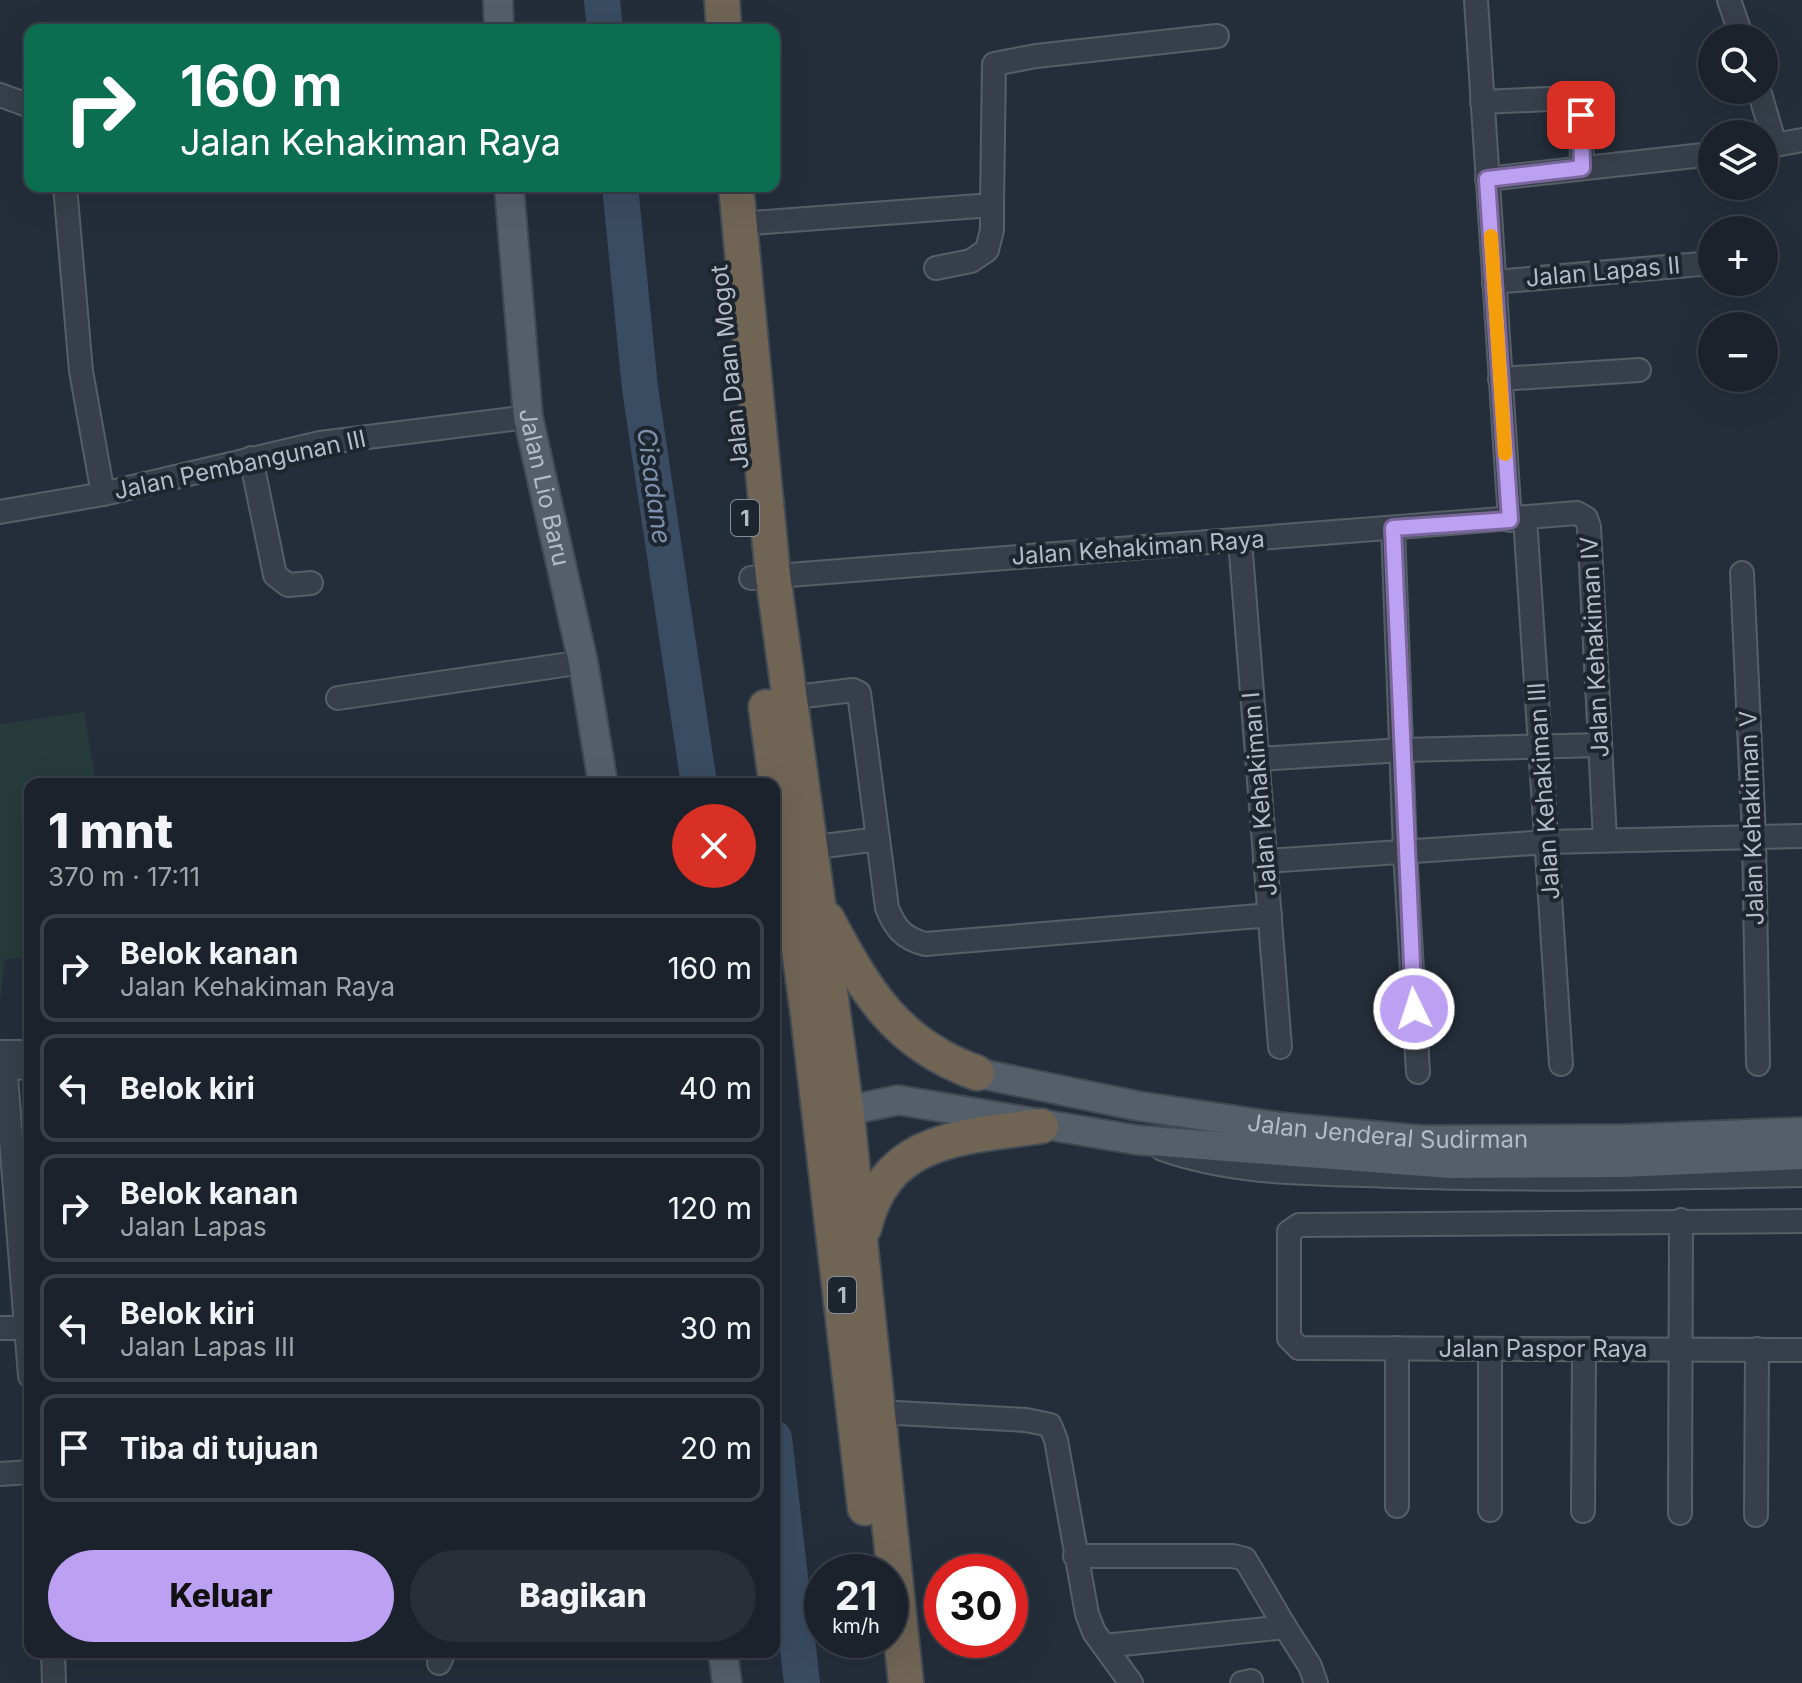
<!DOCTYPE html>
<html lang="id">
<head>
<meta charset="utf-8">
<style>
	:root { --surface:#1b222c; --page:#282f38; --text:#f1f3f6; --muted:#a0a4a9; --line:#393f48; --accent:#bca0f2 }
	body { margin:0; font-family:Inter,sans-serif; background:var(--page); color:var(--text); height:100vh; display:flex; flex-direction:column; font-size:30px; white-space:nowrap }
	* { box-sizing:border-box; margin:0 }
	p { font-size:26px; color:var(--muted) }
	.icon { flex:none; width:44px; height:44px; fill:none; stroke:currentColor; stroke-width:2; stroke-linecap:round; stroke-linejoin:round }
	.map { position:relative; flex:1; overflow:hidden }
	.panel { position:absolute; left:24px; top:778px; width:756px; height:880px; display:flex; flex-direction:column; background:var(--surface); border-radius:16px; box-shadow:0 8px 32px #0002,0 0 0 2px var(--line) }
	.panel>* { flex:none }
	.hud { position:absolute; left:24px; top:24px; width:756px; height:168px; border-radius:16px; box-shadow:0 8px 32px #0002,0 0 0 2px var(--line); background:#0b6e4f; color:#fff; overflow:hidden }
	.buttons { position:absolute; left:1698px; top:24px; display:grid; gap:16px }
	.buttons a { display:grid; place-items:center; width:80px; height:80px; border-radius:50%; background:var(--surface); box-shadow:0 8px 32px #0002,0 0 0 2px var(--line); font-size:40px }
	.speed { position:absolute; left:804px; top:1554px; display:flex; gap:16px; font-size:40px; font-weight:700; text-align:center }
	.speed>* { display:grid; place-content:center; width:104px; height:104px; border-radius:50%; background:var(--surface); box-shadow:0 8px 32px #0002,0 0 0 2px var(--line); line-height:1 }
	.speed small { font-size:20px; font-weight:400 }
	.speed .limit { border:12px solid #d22; background:#fff; color:#111 }
	.pin { position:absolute; display:grid; place-items:center; width:68px; height:68px; color:#fff; margin:-34px; border-radius:16px; box-shadow:0 4px 12px #0006 }
	.me { position:absolute; width:88px; margin:-44px; rotate:356deg; stroke-linejoin:round; filter:drop-shadow(0 0 6px #0008) }
	.turn { display:flex; align-items:center; gap:28px; height:168px; padding:0 24px; font-size:36px }
	.turn .icon { width:104px; height:104px; stroke-width:2.5 }
	.turn b { display:block; font-size:56px; line-height:68px }
	.round { display:grid; place-items:center; flex:none; width:84px; height:84px; border-radius:42px; background:var(--page) }
	.head { display:flex; align-items:center; justify-content:space-between; height:136px; padding:0 24px }
	h1 { font-size:48px; font-weight:800; line-height:60px }
	.button { display:flex; gap:16px; margin-top:auto; padding:16px 24px }
	.button a { flex:1; height:92px; border-radius:48px; background:var(--accent); color:#111; font-size:32px; font-weight:800; line-height:92px; text-align:center }
	.button a+a { background:var(--page); color:var(--text) }
	ul { padding:0; list-style:none }
	li { display:flex; align-items:center; gap:24px; height:108px; margin:0 16px 12px; padding:0 8px; border:4px solid var(--line); border-radius:16px }
	li div { flex:1 }
	li b { display:block; font-size:30px }
	li em { font-style:normal }
	.map>svg:first-child { display:block }
</style>
</head>
<body>
<div class="map">
<svg width="1802" height="1683" viewBox="0 0 1802 1683">
	<rect width="100%" height="100%" fill="#242e3a"/>
	<polygon fill="#273b3c" points="84,712 96,784 30,784 30,957 5,959 0,1001 0,724"/>
	<g fill="none" stroke-linecap="round" stroke-linejoin="round">
		<g stroke="#3a4c62" stroke-width="36">
			<polyline points="602,0 605,30"/>
			<polyline points="620,186 640,388 699,784"/>
			<polyline points="774,1438 802,1683"/>
		</g>
		<defs>
			<g id="minor">
				<polyline points="1476,0 1510,520"/>
				<polyline points="1729,0 1742,38"/>
				<polyline points="1759,90 1775,145"/>
				<polyline points="0,95 30,106"/>
				<polyline points="1482,102 1572,98 1581,115 1582,168"/>
				<polyline points="1764,147 1802,140"/>
				<polyline points="1487,179 1712,154"/>
				<polyline points="65,186 81,371 103,494"/>
				<polyline points="739,224 992,205 994,64 1036,56 1217,36"/>
				<polyline points="936,268 971,261 987,250 992,230 992,205"/>
				<polyline points="1494,282 1712,263"/>
				<polyline points="1500,379 1639,370"/>
				<polyline points="251,458 275,575 288,585 311,583"/>
				<polyline points="0,512 103,494 320,443 528,417"/>
				<polyline points="1525,518 1561,1064"/>
				<polyline points="1393,528 1405,851 1418,1072"/>
				<polyline points="1240,540 1280,1047"/>
				<polyline points="1742,573 1754,837 1758,1064"/>
				<polyline points="751,578 1577,513 1586,518 1589,527 1605,840"/>
				<polyline points="338,698 583,662"/>
				<path d="M788,698L853,690L859,693L887,908C895,928 903,938 925,944L1270,915"/>
				<polyline points="1257,759 1403,750 1600,745"/>
				<polyline points="809,848 878,839"/>
				<polyline points="1265,861 1548,842 1802,836"/>
				<polyline points="0,1052 30,1052"/>
				<polyline points="4,1052 30,1376"/>
				<polyline points="0,1067 30,1068"/>
				<path d="M1162,1149C1235,1175 1313,1173 1390,1176C1527,1181 1665,1178 1802,1175"/>
				<polyline points="1802,1221 1299,1225 1289,1232 1289,1338 1299,1348 1802,1350"/>
				<polyline points="0,1328 26,1328"/>
				<polyline points="878,1412 1026,1420 1050,1425 1056,1440 1087,1614 1094,1632 1131,1683"/>
				<polyline points="0,1474 30,1472"/>
				<polyline points="1397,1506 1397,1348"/>
				<polyline points="1490,1510 1490,1349"/>
				<polyline points="1583,1511 1584,1349"/>
				<polyline points="1680,1513 1681,1220"/>
				<polyline points="1756,1515 1757,1349"/>
				<polyline points="1075,1556 1233,1556 1245,1559 1285,1627 1104,1646"/>
				<polyline points="1285,1627 1310,1666 1316,1683"/>
				<polyline points="53,1652 54,1683"/>
				<polyline points="439,1663 444,1652"/>
				<polyline points="1242,1683 1251,1681"/>
			</g>
			<g id="major">
				<polyline points="498,0 499,30"/>
				<path id="s1" d="M509,186L528,417L583,662L603,784"/>
				<path id="s2" d="M977,1073L1138,1106L1280,1127L1421,1140L1625,1139L1802,1132"/>
				<polyline points="837,1132 856,1109 898,1100 1137,1140 1450,1164 1621,1163 1802,1155"/>
				<polyline points="723,1652 727,1683"/>
			</g>
			<g id="highway">
				<polyline points="722,0 724,30"/>
				<polyline points="736,186 773,576 847,1116 906,1683"/>
				<polyline points="766,707 808,1015 865,1508"/>
				<path d="M827,919C866,992 896,1044 977,1073"/>
				<path d="M864,1228C886,1136 964,1137 1041,1126"/>
			</g>
		</defs>
		<use href="#minor" stroke="#565e68" stroke-width="26"/>
		<use href="#major" stroke="#414953" stroke-width="32"/>
		<use href="#highway" stroke="#434b55" stroke-width="38"/>
		<use href="#minor" stroke="#37404a" stroke-width="22"/>
		<use href="#major" stroke="#555f6a" stroke-width="28"/>
		<use href="#highway" stroke="#706555" stroke-width="34"/>
	</g>
	<g fill="none" stroke-linecap="round" stroke-linejoin="round">
		<defs>
			<polyline id="route" points="1414,1009 1393,528 1510,520 1487,179 1582,168 1581,115"/>
		</defs>
		<use href="#route" stroke="#7a689d" stroke-width="20"/>
		<use href="#route" stroke="#bca0f2" stroke-width="14"/>
		<polyline stroke="#f59e0b" stroke-width="14" points="1491,236 1505,454"/>
	</g>
	<g text-anchor="middle" stroke-width="8" stroke-linejoin="round" paint-order="stroke">
		<g fill="#1d252f" stroke="#868e99" stroke-width="2">
			<rect x="731" y="500" width="28" height="36" rx="6"/>
			<rect x="828" y="1277" width="28" height="36" rx="6"/>
		</g>
		<g font-size="22" font-weight="bold" fill="#b3bbc6">
			<text x="745" y="526">1</text>
			<text x="842" y="1303">1</text>
		</g>
		<g font-size="24" fill="#b3bbc6" stroke="#1d252f">
			<text transform="translate(1603 272) rotate(-5)" y="8">Jalan Lapas II</text>
			<text transform="translate(730 367) rotate(-96)" y="8">Jalan Daan Mogot</text>
			<text transform="translate(240 465) rotate(-12)" y="8">Jalan Pembangunan III</text>
			<text dy="8" stroke="none"><textPath href="#s1" startOffset="304">Jalan Lio Baru</textPath></text>
			<text transform="translate(1138 548) rotate(-4)" y="8">Jalan Kehakiman Raya</text>
			<text transform="translate(1595 647) rotate(-93)" y="8">Jalan Kehakiman IV</text>
			<text transform="translate(1544 791) rotate(-94)" y="8">Jalan Kehakiman III</text>
			<text transform="translate(1260 794) rotate(-95)" y="8">Jalan Kehakiman I</text>
			<text transform="translate(1752 818) rotate(-92)" y="8">Jalan Kehakiman V</text>
			<text dy="8" stroke="none"><textPath href="#s2" startOffset="416">Jalan Jenderal Sudirman</textPath></text>
			<text x="1543" y="1357">Jalan Paspor Raya</text>
		</g>
		<g font-size="26" font-style="italic" fill="#7c92ac" stroke="#1d252f">
			<text transform="translate(654 486) rotate(82)" y="9">Cisadane</text>
		</g>
	</g>
</svg>
<div class="buttons">
<a><svg class="icon" aria-label="search" viewBox="0 0 24 24"><circle cx="10" cy="10" r="6"/><path d="M15 15l6 6"/></svg></a>
<a><svg class="icon" aria-label="layers" viewBox="0 0 24 24"><path d="M12 4l9 5-9 5-9-5zM3 14l9 5 9-5"/></svg></a>
<a>+</a>
<a>−</a>
</div>
<div class="speed"><div>21<small>km/h</small></div><div class="limit">30</div></div>
<div class="pin" style="left:1581px;top:115px;background:#d93025"><svg class="icon" aria-label="arrive" viewBox="0 0 24 24"><path d="M6 21V4h12l-3 4 3 4H6"/></svg></div>
<svg class="me" style="left:1414px;top:1009px" viewBox="-20 -20 40 40"><circle r="17" fill="#bca0f2" stroke="#fff" stroke-width="3"/><path d="M0-11L8 9 0 5-8 9z" fill="#fff"/></svg>
<div class="hud">
<div class="turn"><svg class="icon" aria-label="right" viewBox="0 0 24 24"><path d="M7 20v-9h11M14 6l5 5-5 5"/></svg><div><b>160 m</b>Jalan Kehakiman Raya</div></div>
</div>
<section class="panel">
<div class="head"><div><h1>1 mnt</h1><p>370 m · 17:11</p></div><a class="round" style="background:#d93025;color:#fff"><svg class="icon" aria-label="close" viewBox="0 0 24 24"><path d="M6 6l12 12M18 6L6 18"/></svg></a></div>
<ul>
<li><svg class="icon" aria-label="right" viewBox="0 0 24 24"><path d="M7 20v-9h11M14 6l5 5-5 5"/></svg><div><b>Belok kanan</b><p>Jalan Kehakiman Raya</p></div><em>160 m</em></li>
<li><svg class="icon" aria-label="left" viewBox="0 0 24 24"><path d="M17 20v-9H6M10 6l-5 5 5 5"/></svg><div><b>Belok kiri</b></div><em>40 m</em></li>
<li><svg class="icon" aria-label="right" viewBox="0 0 24 24"><path d="M7 20v-9h11M14 6l5 5-5 5"/></svg><div><b>Belok kanan</b><p>Jalan Lapas</p></div><em>120 m</em></li>
<li><svg class="icon" aria-label="left" viewBox="0 0 24 24"><path d="M17 20v-9H6M10 6l-5 5 5 5"/></svg><div><b>Belok kiri</b><p>Jalan Lapas III</p></div><em>30 m</em></li>
<li><svg class="icon" aria-label="arrive" viewBox="0 0 24 24"><path d="M6 21V4h12l-3 4 3 4H6"/></svg><div><b>Tiba di tujuan</b></div><em>20 m</em></li>
</ul>
<div class="button"><a>Keluar</a><a>Bagikan</a></div>
</section>
</div>
</body>
</html>
